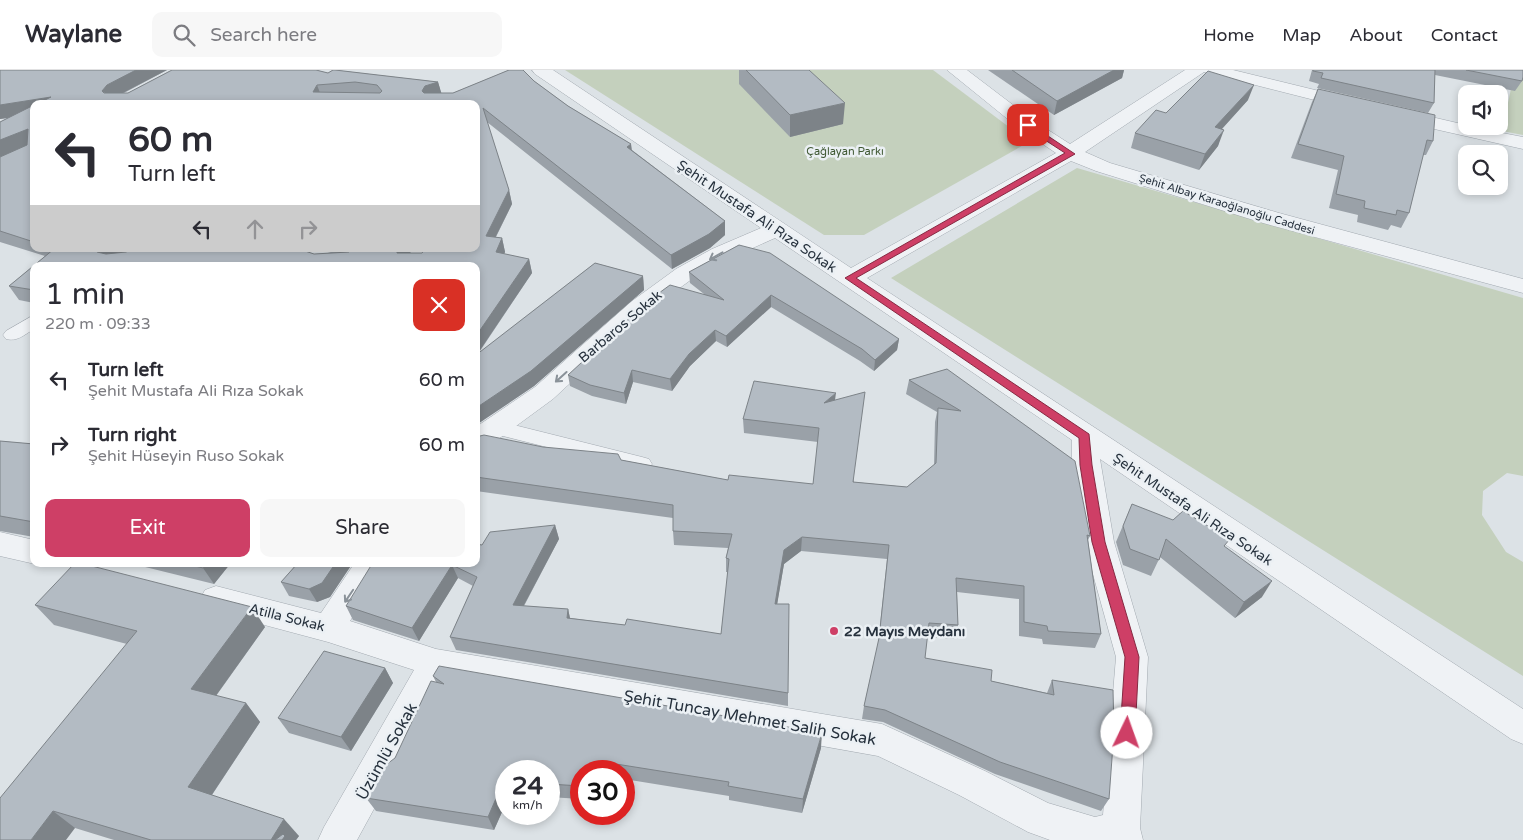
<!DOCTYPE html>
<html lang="en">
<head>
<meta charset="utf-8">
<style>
	:root { --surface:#fff; --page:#f7f7f7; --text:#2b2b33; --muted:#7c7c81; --line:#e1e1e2; --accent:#ce3f66 }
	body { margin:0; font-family:"Varela Round",sans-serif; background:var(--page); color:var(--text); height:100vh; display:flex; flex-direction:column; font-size:19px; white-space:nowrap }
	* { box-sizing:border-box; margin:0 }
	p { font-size:16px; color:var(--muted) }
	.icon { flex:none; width:28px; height:28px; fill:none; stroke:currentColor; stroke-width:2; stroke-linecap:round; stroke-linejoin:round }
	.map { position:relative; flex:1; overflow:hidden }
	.drawer { position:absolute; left:30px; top:192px; width:450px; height:305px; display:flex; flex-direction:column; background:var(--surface); border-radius:10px; box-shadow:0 2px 8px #0003 }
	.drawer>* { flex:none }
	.hud { position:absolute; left:30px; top:30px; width:450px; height:152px; border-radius:10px; box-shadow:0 2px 8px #0003; background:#fff; color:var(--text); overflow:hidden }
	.tools { position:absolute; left:1458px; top:15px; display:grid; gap:10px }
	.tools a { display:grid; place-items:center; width:50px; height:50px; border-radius:10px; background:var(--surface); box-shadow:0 2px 8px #0003; font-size:25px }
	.speed { position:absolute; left:495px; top:690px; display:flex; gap:10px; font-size:25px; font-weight:700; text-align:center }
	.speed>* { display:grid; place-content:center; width:65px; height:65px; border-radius:50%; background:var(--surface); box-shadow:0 2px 8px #0003; line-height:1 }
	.speed small { font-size:12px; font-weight:400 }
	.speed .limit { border:8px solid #d22; background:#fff; color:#111 }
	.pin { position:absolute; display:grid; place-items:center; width:42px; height:42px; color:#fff; margin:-21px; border-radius:10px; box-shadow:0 2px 8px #0006 }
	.me { position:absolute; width:55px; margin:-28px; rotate:3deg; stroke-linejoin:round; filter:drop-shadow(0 0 4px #0008) }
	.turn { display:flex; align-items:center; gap:18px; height:105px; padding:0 15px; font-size:22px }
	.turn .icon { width:65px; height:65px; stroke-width:2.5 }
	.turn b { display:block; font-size:35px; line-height:42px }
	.lanes { display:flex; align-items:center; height:48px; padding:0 15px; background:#0003; justify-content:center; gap:25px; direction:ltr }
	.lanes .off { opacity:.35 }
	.round { display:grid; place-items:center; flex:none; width:52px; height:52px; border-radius:10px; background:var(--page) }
	.headline { display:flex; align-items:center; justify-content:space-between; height:85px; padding:0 15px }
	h1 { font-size:30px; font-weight:600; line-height:38px }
	.button { display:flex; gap:10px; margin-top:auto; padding:10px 15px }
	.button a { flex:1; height:58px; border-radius:10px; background:var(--accent); color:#fff; font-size:20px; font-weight:600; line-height:58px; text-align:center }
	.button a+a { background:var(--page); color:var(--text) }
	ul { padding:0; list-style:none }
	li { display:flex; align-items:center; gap:15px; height:65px; padding:0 15px }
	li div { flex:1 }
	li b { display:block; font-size:19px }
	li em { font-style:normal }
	header { display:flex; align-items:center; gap:30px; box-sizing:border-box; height:70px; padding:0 25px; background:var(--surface); border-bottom:1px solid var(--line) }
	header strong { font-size:24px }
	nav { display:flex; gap:28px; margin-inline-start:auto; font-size:18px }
	.search { width:350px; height:45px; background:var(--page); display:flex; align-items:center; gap:12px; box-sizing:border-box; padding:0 18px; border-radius:10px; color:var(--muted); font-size:19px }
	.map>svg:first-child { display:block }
</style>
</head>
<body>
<header>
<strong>Waylane</strong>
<div class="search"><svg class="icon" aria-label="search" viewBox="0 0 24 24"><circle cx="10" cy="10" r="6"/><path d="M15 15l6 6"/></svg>Search here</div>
<nav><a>Home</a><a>Map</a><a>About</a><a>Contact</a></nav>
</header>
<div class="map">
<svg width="1523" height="770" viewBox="0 0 1523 770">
	<rect width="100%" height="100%" fill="#dce2e6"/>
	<g fill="#c4d0bd">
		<polygon points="565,0 933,0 1029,72 864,165 824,165"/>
		<polygon points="1515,0 1523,0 1523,65 1502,61"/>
		<polygon points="1077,98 1523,228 1523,406 1507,403 1483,421 1482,445 1506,482 1523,492 1523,606 891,208"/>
	</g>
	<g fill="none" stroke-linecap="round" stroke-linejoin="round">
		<defs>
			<g id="lane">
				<path d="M34,245V259C24,265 17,272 6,269L3,265L6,261Z"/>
				<polygon points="494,350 642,387 649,389 652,394 649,399 642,401 487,362 484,357 487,352"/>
			</g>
			<g id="street">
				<polygon points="532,0 553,0 851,198 1056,83 1020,59 947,0 967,0 1034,51 1070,74 1185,0 1233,0 1356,30 1359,34 1356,38 1350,39 1204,2 1085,82 1110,93 1279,143 1523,209 1523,223 1263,153 1096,101 1071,91 867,208 1523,639 1523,674 1511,669 1100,389 1114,472 1148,587 1140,758 1143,770 1050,770 1028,762 959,725 878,686 445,609 357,770 318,770 324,757 414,600 328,572 216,542 205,538 200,529 205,520 216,516 321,543 354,494 385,494 350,551 436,579 882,654 985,701 1048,733 1095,747 1103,745 1116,587 1084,472 1072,395 1072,370 775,168 728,189 692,209 648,241 553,329 486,378 476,381 476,357 535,317 632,231 676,199 712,179 761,158 535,4"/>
				<polygon points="1397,39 1466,55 1466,56 1523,67 1523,79 1390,49 1388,45 1390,41"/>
				<polygon points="0,462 34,470 35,494 0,486"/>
			</g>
		</defs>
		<use href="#lane" stroke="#a2a9b0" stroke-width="1"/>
		<use href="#street" stroke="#a2a9b0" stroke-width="1"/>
		<use href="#lane" fill="#eff2f5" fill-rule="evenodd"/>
		<use href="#street" fill="#eff2f5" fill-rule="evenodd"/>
	</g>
	<g fill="#9aa1a8" fill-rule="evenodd">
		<path d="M0,0H167L124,23H128L172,0H316L328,3L333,0H335L438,12L441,23H453L509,0H523L534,11L568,36L631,74L632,80L725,151V165L710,178L672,199L487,52L509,120L512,134L496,167L502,168L505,182L504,184L529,189L532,203L478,284L595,193L643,206L644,220L534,316L476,355V196H34V233L19,230L9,216L45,186L0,172V87L14,81L0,87V52L7,48L0,49ZM34,34H476V179H425L422,183H410L413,179H318L331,183L314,184L299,179H133L126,182L121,183L127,179H34Z"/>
		<polygon points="739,0 809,0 843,54 790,67 739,14"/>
		<polygon points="988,0 1124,0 1122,8 1054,45"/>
		<polygon points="1312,0 1523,0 1522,11 1515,21 1435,5 1434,33 1428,43 1317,18 1319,14 1309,11"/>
		<polygon points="1318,19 1433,71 1426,85 1423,85 1409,143 1401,158 1391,155 1388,160 1357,152 1358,145 1329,138 1338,100 1291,88 1312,32"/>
		<polygon points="1248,30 1222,59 1218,76 1199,100 1131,78 1135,63 1166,43"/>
		<polygon points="739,175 899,269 897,280 874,301 860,291 771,237 727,277 716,271 690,296 672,321 633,312 626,334 592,326 570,316 568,305 704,224 690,213 689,202"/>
		<polygon points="947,299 1090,466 1088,470 1101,564 1095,578 1043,574 1042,569 1019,566 1019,529 957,522 958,555 954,569 927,567 925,588 991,611 1047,623 1052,610 1109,729 1101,741 995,704 883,652 862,649 864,636 878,574 887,489 801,481 784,494 777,534 788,623 788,636 456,580 450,567 473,516 458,508 419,571 353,550 346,536 482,475 555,455 559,469 524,536 568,539 570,548 625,555 721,564 728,502 726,502 726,488 728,478 674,475 673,461 673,448 476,421 476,367 543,377 621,390 728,410 813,414 818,372 744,363 743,349 835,330 854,412 907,417 934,395 935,352 937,342 906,324 909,310"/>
		<polygon points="0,371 34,374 34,467 0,461"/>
		<polygon points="1132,434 1225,477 1262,527 1235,548 1160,487 1151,506 1123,495 1116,472"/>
		<polygon points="133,494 230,494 214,514"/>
		<polygon points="297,494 352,494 330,527 317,532 289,526 281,512"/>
		<polygon points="35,535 265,557 216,626 246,633 260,652 212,725 299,766 296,770 114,770 75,758 0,770 127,574 54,555"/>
		<polygon points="385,598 393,613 351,681 289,663 278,648"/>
		<polygon points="433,606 821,678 802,743 729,730 729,726 624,709 624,701 581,701 581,729 549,727 549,701 506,701 506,733 494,760 376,741 366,728 395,688 436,612"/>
	</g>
	<g fill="#7d8388">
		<polygon points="136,0 167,0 113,28 102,21 107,15"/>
		<polygon points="1114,0 1124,0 1122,8 1054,45 1057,31"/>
		<polygon points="438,12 442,25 428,29 422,21 425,16"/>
		<polygon points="317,15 322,28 313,22"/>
		<polygon points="1254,15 1248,30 1209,73 1215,57"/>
		<polygon points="51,27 55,34 34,34 34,44 0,49 0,35"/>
		<polygon points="845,33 843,54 790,67 790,45"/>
		<polygon points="28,59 34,73 0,87 0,70"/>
		<polygon points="1224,60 1218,76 1199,100 1205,84"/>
		<polygon points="631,74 632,88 627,77"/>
		<polygon points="509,120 512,134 489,180 486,166"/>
		<polygon points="725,151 725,165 710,178 672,199 671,185"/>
		<polygon points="502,168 505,182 499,196 496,182"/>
		<polygon points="99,179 127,179 109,189 97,182"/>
		<polygon points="398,179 413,179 401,195 397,183 397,181"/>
		<polygon points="529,189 532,203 476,286 476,266"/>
		<polygon points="643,206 644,220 534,316 476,355 476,338"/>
		<polygon points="771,225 771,237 727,277 726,266"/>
		<polygon points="715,260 716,271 690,296 672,321 670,309 689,284"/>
		<polygon points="899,269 897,280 874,301 875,290"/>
		<polygon points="632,300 633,312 626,334 624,323"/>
		<polygon points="836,323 834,337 824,333"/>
		<polygon points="555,455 559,469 517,548 513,535"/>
		<polygon points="802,467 801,481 784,494 775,547 775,534 784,480"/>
		<polygon points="206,494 230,494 214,514 203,498"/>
		<polygon points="335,494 352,494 330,527 317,532 309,519"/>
		<polygon points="452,495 458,508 419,571 412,558"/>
		<polygon points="1272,511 1262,527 1235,548 1244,532"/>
		<polygon points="252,537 265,557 207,638 191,619"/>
		<polygon points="568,539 571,553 567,548"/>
		<polygon points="385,598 393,613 351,681 341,667"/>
		<polygon points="246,633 260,652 205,735 188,717"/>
		<polygon points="822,663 821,678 802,743 803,729"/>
		<polygon points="616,694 617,701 614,701"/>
		<polygon points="504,710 506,715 506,733 494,760 488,747"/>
		<polygon points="53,741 75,758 66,770 31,770"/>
		<polygon points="284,749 299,766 296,770 271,770"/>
	</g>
	<g fill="#b3bbc3" stroke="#7d8388" fill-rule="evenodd">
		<path d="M0,0H136L107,15L102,21L104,23H128L172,0H316L328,3L333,0H335L438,12L425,16L422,21L424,23H453L509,0H523L534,11L568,36L631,74L627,77L725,151L709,164L671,185L483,38L509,120L486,166L502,168L496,182L529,189L476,266V196H34V220L9,216L54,179H99L97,182L106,184L126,182L133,179H299L314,184L349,182L347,179H398L397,181V183H422L425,179H476V34H37L51,27L0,35ZM355,12L377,15L382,21L380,23L313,22L317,15Z"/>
		<polygon points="746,0 809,0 845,33 790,45"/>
		<polygon points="1012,0 1114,0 1057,31"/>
		<polygon points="1313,0 1435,0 1434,33 1321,8 1323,3 1313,1"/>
		<polygon points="1466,0 1523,0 1523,7 1522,11"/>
		<polygon points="1208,1 1254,15 1215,57 1224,60 1205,84 1135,63 1156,40 1166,43"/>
		<polygon points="1318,19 1435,45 1433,71 1427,70 1409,143 1397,140 1396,145 1364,138 1365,131 1336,124 1344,86 1298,74"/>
		<polygon points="34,35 34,172 0,161 0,87 27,75 28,59 0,70 0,52"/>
		<polygon points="739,175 770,183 899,269 875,290 862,279 771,225 726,266 715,260 689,284 670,309 632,300 624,323 590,315 568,305 648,231 670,215 724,230 689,202"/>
		<polygon points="595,193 643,206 531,301 476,338 476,285"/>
		<polygon points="947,299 1075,391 1090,466 1087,465 1101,564 1048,561 1047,556 1024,552 1024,516 956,508 958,555 929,553 925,588 992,600 991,611 1054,625 1052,610 1113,620 1114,661 1109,729 1000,692 885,640 864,636 879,568 889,475 802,467 784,480 775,534 789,534 788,623 450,567 477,507 452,495 412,558 346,536 372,494 476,494 476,474 482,475 490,462 555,455 513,535 568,539 567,548 625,555 627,549 721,564 729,489 726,488 732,464 673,461 673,435 476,407 476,367 484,365 543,377 618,384 621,390 728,410 729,405 813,414 819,358 743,349 754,311 836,323 824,333 865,322 853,412 907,417 936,393 938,338 961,341 909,310"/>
		<polygon points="0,371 34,374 34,452 0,446"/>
		<polygon points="1132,434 1173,450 1183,441 1230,469 1224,476 1272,511 1244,532 1166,469 1159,490 1130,479 1123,456"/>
		<polygon points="74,494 84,494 252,537 191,619 246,633 188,717 284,749 271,770 151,770 53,741 31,770 0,770 0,728 137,561 35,535"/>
		<polygon points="187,494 206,494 203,498"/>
		<polygon points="297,494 335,494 322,513 309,519 281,512"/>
		<polygon points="324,581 385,598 341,667 278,648"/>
		<polygon points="439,596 822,663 803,729 728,716 729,712 616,694 614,701 581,701 581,716 549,714 549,701 506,701 506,710 504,710 488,747 366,728 383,697 395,688 431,611 444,614 433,606"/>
		<polygon points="283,764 285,766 282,770 275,770"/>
	</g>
	<defs><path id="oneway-shaft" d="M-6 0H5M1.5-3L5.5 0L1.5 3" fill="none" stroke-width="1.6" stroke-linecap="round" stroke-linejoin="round" transform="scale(1.25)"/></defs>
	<g stroke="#8a9299">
		<use href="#oneway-shaft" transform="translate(716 186) rotate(151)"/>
		<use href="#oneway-shaft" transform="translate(561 307) rotate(138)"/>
		<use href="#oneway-shaft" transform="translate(349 526) rotate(124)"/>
	</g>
	<polygon fill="#ce3f66" stroke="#862942" points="1025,54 1030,54 1075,84 856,208 1089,364 1092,395 1105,472 1139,587 1135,663 1132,668 1127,670 1122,668 1120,663 1125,587 1092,472 1080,395 1079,368 845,208 1065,83 1025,57"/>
	<circle fill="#ce3f66" stroke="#ebf0f4" stroke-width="2" cx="834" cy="561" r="5"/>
	<g text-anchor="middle" stroke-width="5" stroke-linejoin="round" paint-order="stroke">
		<g font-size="11" fill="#3f5833" stroke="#ebf0f4">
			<text x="845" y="85">Çağlayan Parkı</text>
		</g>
		<g font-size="11" fill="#26313d" stroke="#ebf0f4">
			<text transform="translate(1227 134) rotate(17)" y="4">Şehit Albay Karaoğlanoğlu Caddesi</text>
		</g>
		<g font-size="14" fill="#26313d" stroke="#ebf0f4">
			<text transform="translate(757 146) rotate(34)" y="5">Şehit Mustafa Ali Rıza Sokak</text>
			<text transform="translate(620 256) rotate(-40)" y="5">Barbaros Sokak</text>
			<text transform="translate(1193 439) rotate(34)" y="5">Şehit Mustafa Ali Rıza Sokak</text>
			<text transform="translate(287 547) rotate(14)" y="5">Atilla Sokak</text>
		</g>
		<g font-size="14" font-weight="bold" fill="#26313d" stroke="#ebf0f4" text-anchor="start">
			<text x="844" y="566">22 Mayıs Meydanı</text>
		</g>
		<g font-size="16" fill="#26313d" stroke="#ebf0f4">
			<text transform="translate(750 647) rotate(10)" y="6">Şehit Tuncay Mehmet Salih Sokak</text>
			<text transform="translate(386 681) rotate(-61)" y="6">Üzümlü Sokak</text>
		</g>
	</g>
</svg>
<div class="tools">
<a><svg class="icon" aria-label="sound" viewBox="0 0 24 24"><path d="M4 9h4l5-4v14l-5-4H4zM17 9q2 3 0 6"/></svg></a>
<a><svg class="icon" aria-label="search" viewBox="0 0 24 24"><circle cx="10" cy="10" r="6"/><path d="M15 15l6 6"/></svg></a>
</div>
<div class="speed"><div>24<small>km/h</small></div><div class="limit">30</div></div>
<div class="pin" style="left:1028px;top:55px;background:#d93025"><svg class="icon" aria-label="arrive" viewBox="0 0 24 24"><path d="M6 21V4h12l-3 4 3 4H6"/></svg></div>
<svg class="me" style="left:1127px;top:663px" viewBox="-20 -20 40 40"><circle r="19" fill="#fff"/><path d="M0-13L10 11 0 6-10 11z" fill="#ce3f66"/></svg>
<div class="hud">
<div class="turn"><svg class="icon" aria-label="left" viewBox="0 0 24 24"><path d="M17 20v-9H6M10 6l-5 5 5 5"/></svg><div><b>60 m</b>Turn left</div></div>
<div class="lanes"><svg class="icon" aria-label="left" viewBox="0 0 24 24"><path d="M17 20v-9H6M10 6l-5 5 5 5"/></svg><svg class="icon off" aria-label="ahead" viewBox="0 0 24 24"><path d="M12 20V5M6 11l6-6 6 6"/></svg><svg class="icon off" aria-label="right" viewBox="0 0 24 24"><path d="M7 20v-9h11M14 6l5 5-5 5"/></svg></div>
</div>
<section class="drawer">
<div class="headline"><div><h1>1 min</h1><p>220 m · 09:33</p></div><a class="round" style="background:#d93025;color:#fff"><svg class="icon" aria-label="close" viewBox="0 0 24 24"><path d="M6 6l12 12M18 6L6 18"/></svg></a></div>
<ul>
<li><svg class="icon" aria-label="left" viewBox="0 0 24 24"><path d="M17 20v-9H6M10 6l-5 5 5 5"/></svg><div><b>Turn left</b><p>Şehit Mustafa Ali Rıza Sokak</p></div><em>60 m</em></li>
<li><svg class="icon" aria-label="right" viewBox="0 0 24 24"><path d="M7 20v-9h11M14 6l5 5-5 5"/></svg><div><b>Turn right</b><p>Şehit Hüseyin Ruso Sokak</p></div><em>60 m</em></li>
</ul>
<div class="button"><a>Exit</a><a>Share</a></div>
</section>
</div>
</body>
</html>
